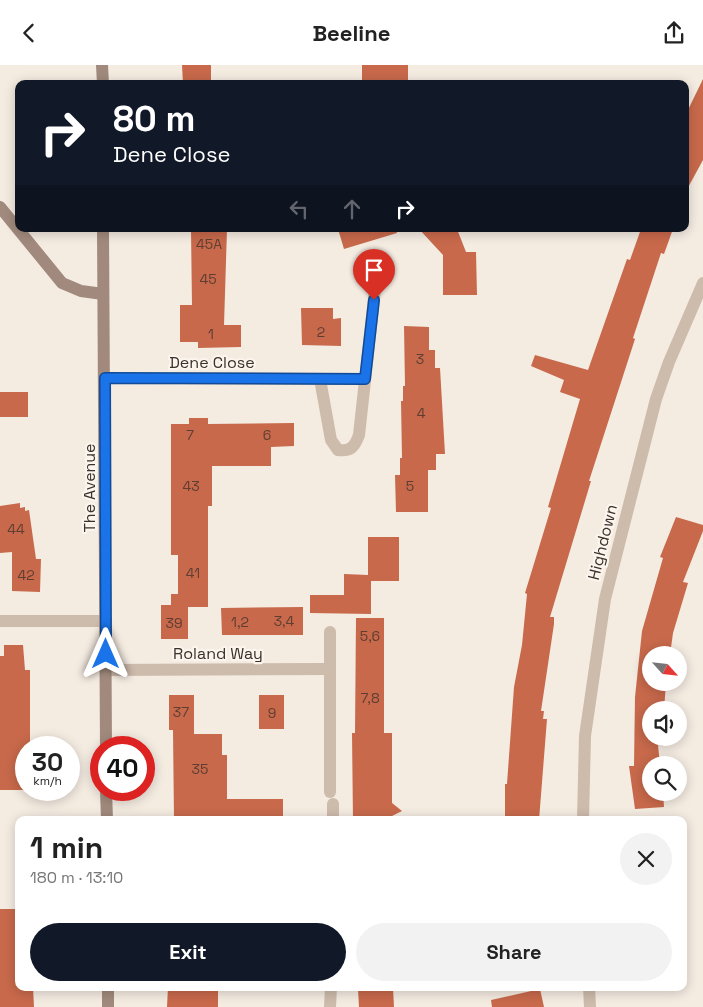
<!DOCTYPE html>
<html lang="en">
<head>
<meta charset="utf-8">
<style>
	:root { --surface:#fff; --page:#f2f2f2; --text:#222; --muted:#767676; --accent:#111827 }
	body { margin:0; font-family:"Space Grotesk",sans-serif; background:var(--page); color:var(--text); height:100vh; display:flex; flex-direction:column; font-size:19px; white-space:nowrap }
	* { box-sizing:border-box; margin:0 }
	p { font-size:16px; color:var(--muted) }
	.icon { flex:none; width:28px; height:28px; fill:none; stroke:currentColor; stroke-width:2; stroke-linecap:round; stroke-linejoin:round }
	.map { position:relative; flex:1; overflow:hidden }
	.panel { position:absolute; left:15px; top:751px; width:672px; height:175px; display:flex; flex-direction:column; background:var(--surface); border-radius:10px; box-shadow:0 2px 12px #0003 }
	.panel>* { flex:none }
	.hud { position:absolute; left:15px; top:15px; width:674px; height:152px; border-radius:10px; box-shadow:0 2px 12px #0003; background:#111827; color:#fff; overflow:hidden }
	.needle { width:32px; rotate:117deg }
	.fabs { position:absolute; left:642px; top:581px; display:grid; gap:10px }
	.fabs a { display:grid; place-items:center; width:45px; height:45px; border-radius:50%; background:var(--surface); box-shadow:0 2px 12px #0003; font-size:25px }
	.speed { position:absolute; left:15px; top:671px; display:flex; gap:10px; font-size:25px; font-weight:700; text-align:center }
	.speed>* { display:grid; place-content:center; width:65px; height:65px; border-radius:50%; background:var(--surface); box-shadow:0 2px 12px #0003; line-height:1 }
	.speed small { font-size:12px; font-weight:400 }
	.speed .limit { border:8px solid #d22; background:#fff; color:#111 }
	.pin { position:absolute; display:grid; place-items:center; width:42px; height:42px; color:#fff; margin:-51px -21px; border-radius:50% 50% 50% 0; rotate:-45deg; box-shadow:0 0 5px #0007 }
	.pin .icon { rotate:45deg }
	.me { position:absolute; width:55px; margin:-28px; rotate:0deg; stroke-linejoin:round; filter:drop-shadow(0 0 4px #0008) }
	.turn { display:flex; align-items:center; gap:18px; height:105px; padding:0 15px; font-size:22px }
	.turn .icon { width:65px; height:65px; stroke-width:2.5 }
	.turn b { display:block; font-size:35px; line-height:42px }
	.lanes { display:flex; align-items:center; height:48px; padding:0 15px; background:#0003; justify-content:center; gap:25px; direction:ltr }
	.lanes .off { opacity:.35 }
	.round { display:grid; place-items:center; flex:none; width:52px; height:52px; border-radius:26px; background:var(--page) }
	.head { display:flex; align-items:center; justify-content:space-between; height:85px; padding:0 15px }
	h1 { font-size:30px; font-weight:600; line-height:38px }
	.button { display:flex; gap:10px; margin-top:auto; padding:10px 15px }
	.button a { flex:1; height:58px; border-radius:30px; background:var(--accent); color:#fff; font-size:20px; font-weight:600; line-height:58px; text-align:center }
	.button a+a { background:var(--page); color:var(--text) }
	header { display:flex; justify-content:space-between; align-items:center; height:65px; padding:0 15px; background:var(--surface); font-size:22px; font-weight:600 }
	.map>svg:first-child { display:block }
</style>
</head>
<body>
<header><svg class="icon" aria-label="back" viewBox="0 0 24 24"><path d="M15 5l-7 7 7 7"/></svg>Beeline<svg class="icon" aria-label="share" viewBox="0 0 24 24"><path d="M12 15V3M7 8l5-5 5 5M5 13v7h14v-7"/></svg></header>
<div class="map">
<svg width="703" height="942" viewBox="0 0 703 942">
	<rect width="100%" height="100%" fill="#f4ebe1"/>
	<g fill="#c8694b">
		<polygon points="182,0 211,0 211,19 183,19"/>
		<rect x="362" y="0" width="46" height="19"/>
		<polygon points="703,14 703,95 685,128 685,51"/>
		<polygon points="227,164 224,260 241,260 241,282 198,283 198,277 180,277 180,240 192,240 191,165"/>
		<polygon points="338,164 396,164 397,168 344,184"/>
		<polygon points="419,164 457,164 466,187 476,187 477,230 443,230 443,190"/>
		<polygon points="641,164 673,164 664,189 661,188 633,273 635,274 589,416 591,416 550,552 554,552 554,559 541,646 544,646 543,654 547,654 539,755 505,755 505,719 507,719 514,622 522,580 527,529 525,528 551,443 548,442 580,334 560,327 564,315 531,301 535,290 588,305 627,194 630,195"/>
		<polygon points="301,243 333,243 333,254 341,253 341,281 302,280"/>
		<polygon points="404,261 429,262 429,285 435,285 435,303 440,303 445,389 436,389 436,405 428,405 428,447 396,447 395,410 400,410 400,393 402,393 401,336 403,336 403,321 405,321"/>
		<rect x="0" y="327" width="28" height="25"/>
		<polygon points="189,353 208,353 208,359 294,358 294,381 271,382 271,401 212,401 212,441 208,441 208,542 188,542 188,574 161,574 161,540 171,540 171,529 178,529 178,490 171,490 171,359 189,359"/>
		<polygon points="20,438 20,443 25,442 25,446 29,445 36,494 41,494 40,527 12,526 12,487 0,488 0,441"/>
		<polygon points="676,452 703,460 703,466 683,517 688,518 673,568 670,590 651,590 651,618 666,618 664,645 651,645 651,672 663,672 663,681 658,680 660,700 651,700 651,728 663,728 664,742 635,744 629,701 634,701 635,632 642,566 663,493 660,492"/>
		<polygon points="368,472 399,472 399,516 371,516 371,549 310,548 310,530 344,530 344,509 368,510"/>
		<polygon points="303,542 303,570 222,570 221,543"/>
		<polygon points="356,553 384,553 384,668 392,668 392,738 402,746 390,752 390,755 353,755 352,668 355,668"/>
		<polygon points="4,580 23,580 25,605 30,605 30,682 26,682 25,725 0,725 0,591 4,591"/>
		<polygon points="169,630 194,630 194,669 222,669 222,690 227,690 227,734 283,734 283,753 174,755 173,665 169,665"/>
		<rect x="259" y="630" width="25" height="34"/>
		<polygon points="0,844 19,844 19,922 33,922 34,942 0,942"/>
		<polygon points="168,922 218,922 218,942 167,942"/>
		<polygon points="393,923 394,942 359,942 358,924"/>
		<polygon points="540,924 544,942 492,942 491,935"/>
	</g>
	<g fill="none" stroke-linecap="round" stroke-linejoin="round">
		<g stroke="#cdbbac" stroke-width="12">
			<polyline points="105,313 365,314"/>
			<path d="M320,314L331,375L338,385C351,387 355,381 359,370L376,215"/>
			<polyline points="0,556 106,556"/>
			<polyline points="106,605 330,604"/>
			<polyline points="330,727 330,567"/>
			<polyline points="333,755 333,739"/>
			<polyline points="583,755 585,671 605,534 656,334 669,297 703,218"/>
			<polyline points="589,922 590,942"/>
			<polyline points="330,942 331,922"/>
		</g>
		<g stroke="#a18a7d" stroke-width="12">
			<polyline points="102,0 103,19"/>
			<polyline points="0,142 62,218 81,226 103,229"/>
			<polyline points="103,164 106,682"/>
			<polyline points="106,725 107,755"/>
			<polyline points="108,922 108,942"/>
		</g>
	</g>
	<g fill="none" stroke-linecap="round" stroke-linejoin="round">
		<defs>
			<polyline id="route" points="106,589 105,313 365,314 374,235"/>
		</defs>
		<use href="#route" stroke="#114b97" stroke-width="12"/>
		<use href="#route" stroke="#1a73e8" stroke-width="9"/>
	</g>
	<g text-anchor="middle" stroke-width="4.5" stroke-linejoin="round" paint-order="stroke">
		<g font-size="14" fill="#5e3e33">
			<text x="209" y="184">45A</text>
			<text x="208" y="219">45</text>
			<text x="321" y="272">2</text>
			<text x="211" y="274">1</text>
			<text x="420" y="299">3</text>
			<text x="421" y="353">4</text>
			<text x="190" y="375">7</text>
			<text x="267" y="375">6</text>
			<text x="191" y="426">43</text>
			<text x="410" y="426">5</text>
			<text x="16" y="469">44</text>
			<text x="193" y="513">41</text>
			<text x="26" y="515">42</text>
			<text x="284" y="561">3,4</text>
			<text x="240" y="562">1,2</text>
			<text x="174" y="563">39</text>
			<text x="370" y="576">5,6</text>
			<text x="370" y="638">7,8</text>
			<text x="181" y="652">37</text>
			<text x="272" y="653">9</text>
			<text x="200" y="709">35</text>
		</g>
		<g font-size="16" fill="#3b302b" stroke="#fbf5ee">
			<text x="212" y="303">Dene Close</text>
			<text transform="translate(89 423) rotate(-90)" y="6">The Avenue</text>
			<text transform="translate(602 477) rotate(-76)" y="6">Highdown</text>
			<text x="218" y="594">Roland Way</text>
		</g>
	</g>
</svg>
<div class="fabs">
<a><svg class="needle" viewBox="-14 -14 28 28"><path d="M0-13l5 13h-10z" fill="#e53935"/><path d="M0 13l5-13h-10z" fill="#767676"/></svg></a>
<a><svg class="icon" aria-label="sound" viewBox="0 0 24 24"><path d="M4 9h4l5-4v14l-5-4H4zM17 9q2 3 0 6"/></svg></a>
<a><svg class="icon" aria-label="search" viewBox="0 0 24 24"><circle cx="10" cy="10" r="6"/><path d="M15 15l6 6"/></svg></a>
</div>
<div class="speed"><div>30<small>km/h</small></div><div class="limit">40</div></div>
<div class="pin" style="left:374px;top:235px;background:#d93025"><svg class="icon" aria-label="arrive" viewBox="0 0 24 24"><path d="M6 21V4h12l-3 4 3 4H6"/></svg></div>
<svg class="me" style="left:106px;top:589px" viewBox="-20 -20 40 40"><path d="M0-17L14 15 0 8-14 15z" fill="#1a73e8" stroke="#fff" stroke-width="4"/></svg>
<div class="hud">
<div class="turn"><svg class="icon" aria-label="right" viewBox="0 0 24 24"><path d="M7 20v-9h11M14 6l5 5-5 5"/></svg><div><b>80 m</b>Dene Close</div></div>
<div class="lanes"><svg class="icon off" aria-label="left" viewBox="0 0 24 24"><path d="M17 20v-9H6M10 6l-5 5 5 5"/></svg><svg class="icon off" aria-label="ahead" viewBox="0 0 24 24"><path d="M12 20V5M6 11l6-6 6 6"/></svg><svg class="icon" aria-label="right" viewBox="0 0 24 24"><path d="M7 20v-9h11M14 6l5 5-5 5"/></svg></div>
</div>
<section class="panel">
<div class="head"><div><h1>1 min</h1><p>180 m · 13:10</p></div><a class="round"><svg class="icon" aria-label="close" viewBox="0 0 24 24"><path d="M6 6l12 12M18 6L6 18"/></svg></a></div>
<div class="button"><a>Exit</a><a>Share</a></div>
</section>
</div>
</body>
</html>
